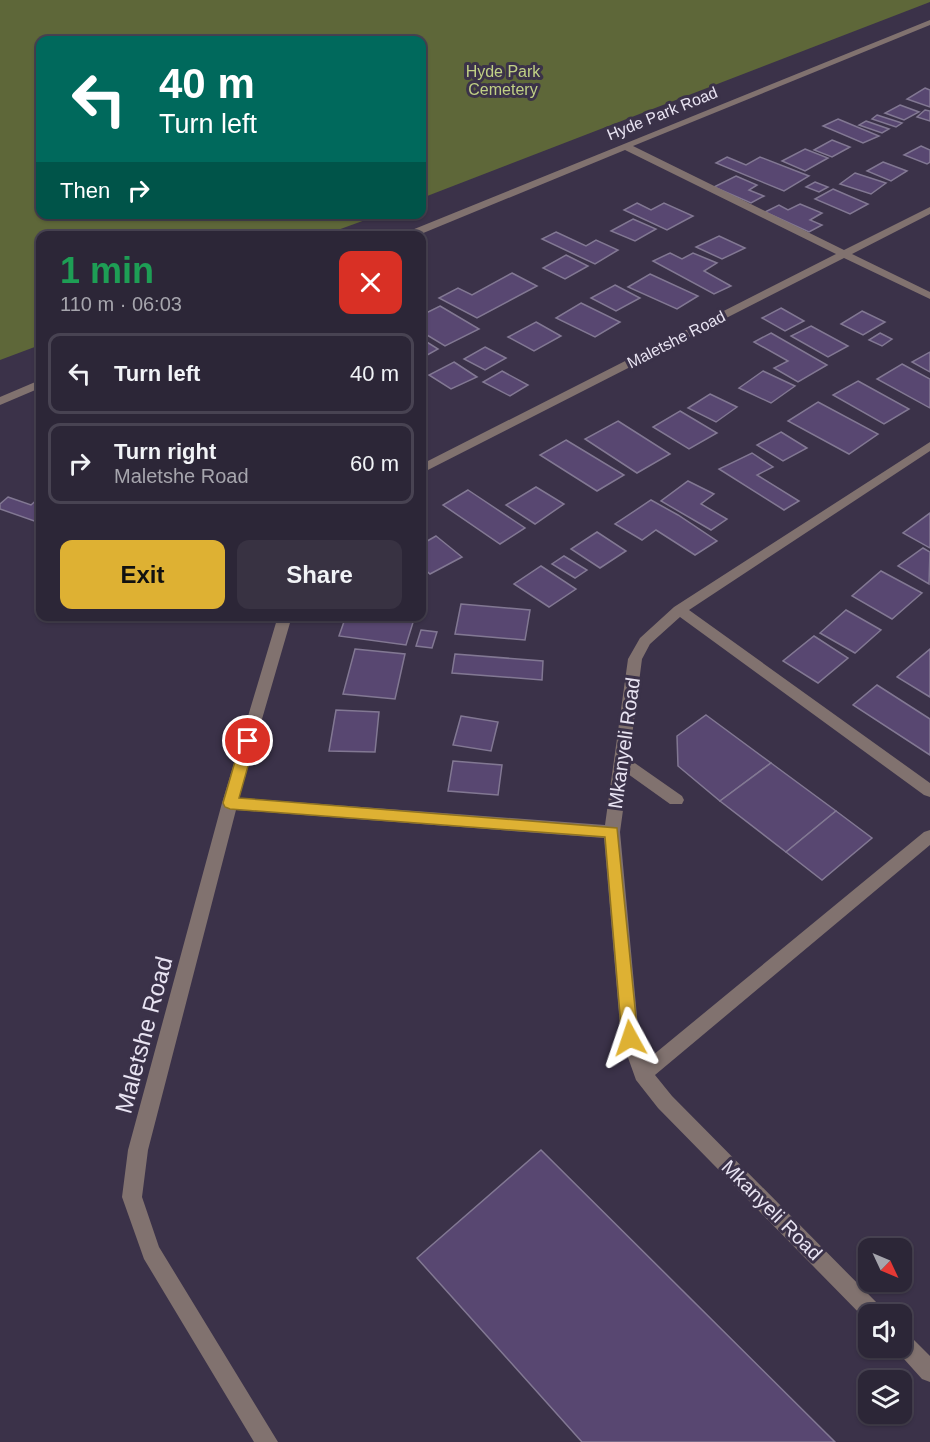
<!DOCTYPE html>
<html lang="en">
<head>
<meta charset="utf-8">
<style>
	:root { --surface:#2c2637; --page:#383242; --text:#f1f3f6; --muted:#a6a5ad; --line:#484352; --accent:#deb133 }
	body { margin:0; font-family:Arial,sans-serif; background:var(--page); color:var(--text); height:100vh; display:flex; flex-direction:column; font-size:22px; white-space:nowrap }
	* { box-sizing:border-box; margin:0 }
	p { font-size:20px; color:var(--muted) }
	.icon { flex:none; width:33px; height:33px; fill:none; stroke:currentColor; stroke-width:2; stroke-linecap:round; stroke-linejoin:round }
	.map { position:relative; flex:1; overflow:hidden }
	.details { position:absolute; left:36px; top:231px; width:390px; height:390px; display:flex; flex-direction:column; background:var(--surface); border-radius:12px; box-shadow:0 2px 4px #0004,0 0 0 2px var(--line) }
	.details>* { flex:none }
	.guide { position:absolute; left:36px; top:36px; width:390px; height:183px; border-radius:12px; box-shadow:0 2px 4px #0004,0 0 0 2px var(--line); background:#00695c; color:#fff; overflow:hidden }
	.needle { width:39px; rotate:134deg }
	.fabs { position:absolute; left:858px; top:1238px; display:grid; gap:12px }
	.fabs a { display:grid; place-items:center; width:54px; height:54px; border-radius:12px; background:var(--surface); box-shadow:0 2px 4px #0004,0 0 0 2px var(--line); font-size:30px }
	.pin { position:absolute; display:grid; place-items:center; width:51px; height:51px; color:#fff; margin:-26px; border:3px solid #fff; border-radius:50%; box-shadow:0 2px 6px #0007 }
	.me { position:absolute; width:66px; margin:-33px; rotate:355deg; stroke-linejoin:round; filter:drop-shadow(0 0 4px #0008) }
	.turn { display:flex; align-items:center; gap:21px; height:126px; padding:0 24px; font-size:27px }
	.turn .icon { width:78px; height:78px; stroke-width:2.5 }
	.turn b { display:block; font-size:42px; line-height:51px }
	.then { display:flex; align-items:center; height:57px; padding:0 24px; background:#0003; gap:12px; font-size:22px }
	.round { display:grid; place-items:center; flex:none; width:63px; height:63px; border-radius:12px; background:var(--page) }
	.overview { display:flex; align-items:center; justify-content:space-between; height:102px; padding:0 24px }
	h1 { font-size:36px; font-weight:700; line-height:45px; color:#1e9e55 }
	.primary-button { display:flex; gap:12px; margin-top:auto; padding:12px 24px }
	.primary-button a { flex:1; height:69px; border-radius:12px; background:var(--accent); color:#111; font-size:24px; font-weight:700; line-height:69px; text-align:center }
	.primary-button a+a { background:var(--page); color:var(--text) }
	ul { padding:0; list-style:none }
	li { display:flex; align-items:center; gap:18px; height:81px; margin:0 12px 9px; padding:0 12px; border:3px solid var(--line); border-radius:12px }
	li div { flex:1 }
	li b { display:block; font-size:22px }
	li em { font-style:normal }
	.map>svg:first-child { display:block }
</style>
</head>
<body>
<div class="map">
<svg width="930" height="1442" viewBox="0 0 930 1442">
	<rect width="100%" height="100%" fill="#3b3249"/>
	<polygon fill="#5e6739" points="0,0 930,0 930,2 422,198 422,40 40,40 40,214 379,215 324,235 40,236 40,345 0,360"/>
	<g fill="#584771" stroke="#827893" stroke-width="1.5">
		<polygon points="925,88 930,90 930,107 907,99"/>
		<polygon points="900,105 919,112 904,120 885,113"/>
		<polygon points="925,110 930,111 930,121 917,117"/>
		<polygon points="877,115 902,123 896,127 872,119"/>
		<polygon points="838,119 879,136 863,143 823,126"/>
		<polygon points="866,121 889,129 882,133 859,125"/>
		<polygon points="832,140 850,147 832,157 814,150"/>
		<polygon points="921,146 930,150 930,162 927,164 904,155"/>
		<polygon points="805,149 828,158 805,171 782,161"/>
		<polygon points="727,157 746,165 760,157 809,176 784,191 716,163"/>
		<polygon points="883,162 907,171 891,181 867,171"/>
		<polygon points="855,173 886,183 871,194 840,184"/>
		<polygon points="736,176 757,185 749,190 764,196 751,203 714,187"/>
		<polygon points="815,182 828,187 819,192 806,187"/>
		<polygon points="833,189 868,204 850,214 815,199"/>
		<polygon points="637,203 651,210 664,203 693,216 667,230 624,210"/>
		<polygon points="800,204 822,213 810,220 822,225 809,232 765,212 779,205 788,210"/>
		<polygon points="633,219 656,229 635,241 611,231"/>
		<polygon points="556,232 586,246 596,240 618,250 595,264 542,239"/>
		<polygon points="719,236 745,248 722,259 696,247"/>
		<polygon points="670,253 682,259 693,253 717,263 704,271 731,286 714,294 653,261"/>
		<polygon points="566,255 588,266 565,279 543,268"/>
		<polygon points="512,273 537,286 477,318 439,298 458,288 472,295"/>
		<polygon points="650,274 698,296 677,309 628,287"/>
		<polygon points="615,285 640,298 616,311 591,298"/>
		<polygon points="581,303 620,322 595,337 556,318"/>
		<polygon points="440,306 479,329 445,346 422,332 422,315"/>
		<polygon points="781,308 804,321 785,331 762,318"/>
		<polygon points="862,311 885,322 863,335 841,324"/>
		<polygon points="536,322 561,336 534,351 508,337"/>
		<polygon points="811,326 848,346 828,357 791,336"/>
		<polygon points="771,333 827,365 798,382 774,368 788,361 754,342"/>
		<polygon points="880,333 892,339 882,346 869,340"/>
		<polygon points="422,339 438,349 422,358"/>
		<polygon points="485,347 506,358 485,370 464,359"/>
		<polygon points="930,352 930,372 912,362"/>
		<polygon points="454,362 477,377 451,389 429,375"/>
		<polygon points="902,364 930,379 930,408 877,379"/>
		<polygon points="502,371 528,385 510,396 483,382"/>
		<polygon points="763,371 795,386 771,403 739,388"/>
		<polygon points="858,381 909,409 884,424 833,395"/>
		<polygon points="710,394 737,407 716,422 688,408"/>
		<polygon points="818,402 878,434 849,454 788,421"/>
		<polygon points="680,411 717,433 689,449 653,427"/>
		<polygon points="618,421 670,454 637,473 585,439"/>
		<polygon points="781,432 807,448 783,461 757,445"/>
		<polygon points="566,440 624,475 597,491 540,455"/>
		<polygon points="752,453 773,467 757,475 799,501 784,510 719,469"/>
		<polygon points="688,481 714,494 701,504 727,519 711,530 661,501"/>
		<polygon points="536,487 564,504 535,524 506,505"/>
		<polygon points="468,490 525,528 500,544 443,505"/>
		<polygon points="8,497 31,505 40,497 40,523 0,509 0,504"/>
		<polygon points="651,500 678,515 717,541 695,555 656,530 642,540 615,524"/>
		<polygon points="930,513 930,548 903,533"/>
		<polygon points="597,532 626,551 600,568 571,549"/>
		<polygon points="436,536 462,557 430,574 422,567 422,544"/>
		<polygon points="923,548 930,552 929,584 898,566"/>
		<polygon points="564,556 587,570 575,578 552,564"/>
		<polygon points="541,566 576,589 549,607 514,584"/>
		<polygon points="881,571 922,593 892,619 852,596"/>
		<polygon points="461,604 530,610 525,640 455,634"/>
		<polygon points="846,610 881,630 855,653 820,633"/>
		<polygon points="346,616 415,616 406,645 339,636"/>
		<polygon points="421,630 437,632 432,648 416,646"/>
		<polygon points="814,636 848,658 818,683 783,661"/>
		<polygon points="355,649 405,654 395,699 343,694"/>
		<polygon points="930,649 930,697 897,677"/>
		<polygon points="455,654 543,661 542,680 452,673"/>
		<polygon points="877,685 930,719 930,755 853,705"/>
		<polygon points="336,710 379,712 375,752 329,751"/>
		<polygon points="706,715 771,763 720,801 678,766 677,736"/>
		<polygon points="461,716 498,722 491,751 453,745"/>
		<polygon points="453,761 502,765 498,795 448,791"/>
		<polygon points="771,763 836,811 786,852 720,801"/>
		<polygon points="836,811 872,838 822,880 786,852"/>
		<polygon points="541,1150 835,1442 582,1442 417,1258"/>
	</g>
	<g fill="none" stroke-linecap="round" stroke-linejoin="round">
		<g fill="#81726f" fill-rule="evenodd">
			<polygon points="930,20 930,25 633,146 844,250 930,207 930,214 852,254 930,292 930,299 844,258 422,473 422,464 836,254 625,150 416,236 401,236 402,234"/>
			<polygon points="40,380 40,388 0,405 0,397"/>
			<polygon points="930,442 930,451 689,610 930,783 930,797 924,795 680,617 650,644 642,659 629,759 682,796 684,800 682,804 670,804 628,774 620,832 639,1038 647,1060 924,832 930,830 930,845 655,1075 672,1096 881,1307 884,1314 868,1314 868,1322 867,1321 658,1108 636,1080 621,1038 604,838 236,810 148,1150 142,1197 159,1247 278,1442 254,1442 144,1259 122,1197 128,1150 222,803 278,616 292,616 239,798 605,825 628,659 640,638 674,607"/>
			<polygon points="902,1331 909,1335 930,1356 930,1382 922,1379 895,1349 894,1347 902,1347"/>
		</g>
	</g>
	<polygon fill="#deb133" stroke="#907321" stroke-width="1.5" points="248,736 255,741 239,798 617,828 638,1038 636,1044 630,1046 624,1044 622,1038 605,837 230,809 225,807 223,803 241,741"/>
	<g text-anchor="middle" stroke-width="6" stroke-linejoin="round" paint-order="stroke">
		<g font-size="16" fill="#c0d085" stroke="#3b3249">
			<text x="503" y="77">Hyde Park<tspan x="503" dy="18">Cemetery</tspan></text>
		</g>
		<g font-size="16" fill="#e8e3f2" stroke="#3b3249">
			<text transform="translate(662 113) rotate(-22)" y="6">Hyde Park Road</text>
			<text transform="translate(676 339) rotate(-27)" y="6">Maletshe Road</text>
		</g>
		<g font-size="20" fill="#e8e3f2" stroke="#3b3249">
			<text transform="translate(624 743) rotate(-82)" y="7">Mkanyeli Road</text>
			<text transform="translate(772 1210) rotate(45)" y="7">Mkanyeli Road</text>
		</g>
		<g font-size="24" fill="#e8e3f2" stroke="#3b3249">
			<text transform="translate(144 1035) rotate(-75)" y="8">Maletshe Road</text>
		</g>
	</g>
</svg>
<div class="fabs">
<a><svg class="needle" viewBox="-14 -14 28 28"><path d="M0-13l5 13h-10z" fill="#e53935"/><path d="M0 13l5-13h-10z" fill="#a6a5ad"/></svg></a>
<a><svg class="icon" aria-label="sound" viewBox="0 0 24 24"><path d="M4 9h4l5-4v14l-5-4H4zM17 9q2 3 0 6"/></svg></a>
<a><svg class="icon" aria-label="layers" viewBox="0 0 24 24"><path d="M12 4l9 5-9 5-9-5zM3 14l9 5 9-5"/></svg></a>
</div>
<div class="pin" style="left:248px;top:741px;background:#d93025"><svg class="icon" aria-label="arrive" viewBox="0 0 24 24"><path d="M6 21V4h12l-3 4 3 4H6"/></svg></div>
<svg class="me" style="left:630px;top:1038px" viewBox="-20 -20 40 40"><path d="M0-17L14 15 0 8-14 15z" fill="#deb133" stroke="#fff" stroke-width="4"/></svg>
<div class="guide">
<div class="turn"><svg class="icon" aria-label="left" viewBox="0 0 24 24"><path d="M17 20v-9H6M10 6l-5 5 5 5"/></svg><div><b>40 m</b>Turn left</div></div>
<div class="then">Then<svg class="icon" aria-label="right" viewBox="0 0 24 24"><path d="M7 20v-9h11M14 6l5 5-5 5"/></svg></div>
</div>
<section class="details">
<div class="overview"><div><h1>1 min</h1><p>110 m · 06:03</p></div><a class="round" style="background:#d93025;color:#fff"><svg class="icon" aria-label="close" viewBox="0 0 24 24"><path d="M6 6l12 12M18 6L6 18"/></svg></a></div>
<ul>
<li><svg class="icon" aria-label="left" viewBox="0 0 24 24"><path d="M17 20v-9H6M10 6l-5 5 5 5"/></svg><div><b>Turn left</b></div><em>40 m</em></li>
<li><svg class="icon" aria-label="right" viewBox="0 0 24 24"><path d="M7 20v-9h11M14 6l5 5-5 5"/></svg><div><b>Turn right</b><p>Maletshe Road</p></div><em>60 m</em></li>
</ul>
<div class="primary-button"><a>Exit</a><a>Share</a></div>
</section>
</div>
</body>
</html>
